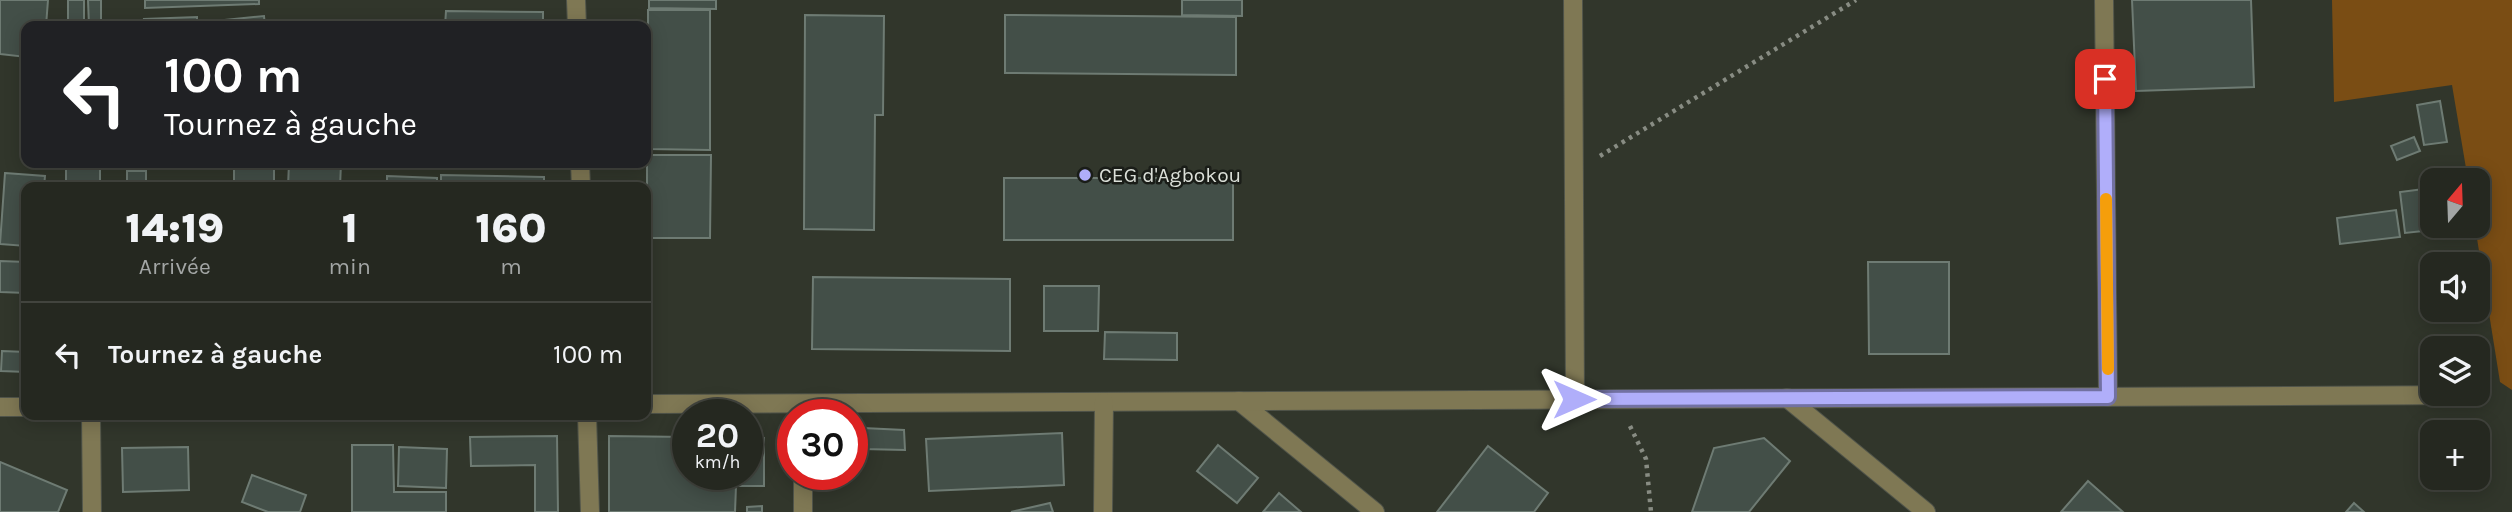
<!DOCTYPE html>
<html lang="fr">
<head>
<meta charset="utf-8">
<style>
	:root { --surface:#252820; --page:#2d3029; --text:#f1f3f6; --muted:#a3a6a5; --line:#42443e }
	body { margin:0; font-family:Karla,sans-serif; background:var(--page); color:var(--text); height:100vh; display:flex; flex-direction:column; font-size:26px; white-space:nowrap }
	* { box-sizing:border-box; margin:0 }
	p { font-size:23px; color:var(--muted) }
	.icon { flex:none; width:38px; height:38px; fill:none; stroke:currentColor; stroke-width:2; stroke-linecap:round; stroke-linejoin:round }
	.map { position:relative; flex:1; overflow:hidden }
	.drawer { position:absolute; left:21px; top:182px; width:630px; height:238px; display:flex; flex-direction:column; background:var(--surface); border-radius:14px; box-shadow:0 4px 18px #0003,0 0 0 2px var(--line) }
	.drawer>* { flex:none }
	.guide { position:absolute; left:21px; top:21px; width:630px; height:147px; border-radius:14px; box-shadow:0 4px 18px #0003,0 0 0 2px var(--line); background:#202124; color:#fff; overflow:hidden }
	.needle { width:46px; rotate:19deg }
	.buttons { position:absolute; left:2420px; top:168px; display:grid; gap:14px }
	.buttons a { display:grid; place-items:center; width:70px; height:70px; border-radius:14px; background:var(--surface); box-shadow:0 4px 18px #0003,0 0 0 2px var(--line); font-size:35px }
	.speed { position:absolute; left:672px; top:399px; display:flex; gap:14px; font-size:35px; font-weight:700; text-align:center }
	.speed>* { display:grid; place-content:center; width:91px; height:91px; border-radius:50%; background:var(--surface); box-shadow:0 4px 18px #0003,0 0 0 2px var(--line); line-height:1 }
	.speed small { font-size:18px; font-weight:400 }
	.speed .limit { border:10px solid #d22; background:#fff; color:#111 }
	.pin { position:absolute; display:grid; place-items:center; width:60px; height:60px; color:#fff; margin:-30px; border-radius:14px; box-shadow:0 4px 10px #0006 }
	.me { position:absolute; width:77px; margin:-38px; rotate:90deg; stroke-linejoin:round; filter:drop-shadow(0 0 5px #0008) }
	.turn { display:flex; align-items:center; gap:24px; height:147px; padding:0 28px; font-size:32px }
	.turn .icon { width:91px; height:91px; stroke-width:2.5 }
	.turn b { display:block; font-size:49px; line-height:60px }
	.eta { display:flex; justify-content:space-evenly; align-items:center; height:119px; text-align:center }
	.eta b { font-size:42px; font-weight:800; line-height:49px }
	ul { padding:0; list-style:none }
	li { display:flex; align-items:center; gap:21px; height:105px; padding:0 28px; border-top:2px solid var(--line) }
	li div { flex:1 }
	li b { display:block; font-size:26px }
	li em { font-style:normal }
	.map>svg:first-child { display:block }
</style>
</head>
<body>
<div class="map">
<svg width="2512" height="512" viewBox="0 0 2512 512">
	<rect width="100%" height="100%" fill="#31362b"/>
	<polygon fill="#7a4d14" points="2332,0 2512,0 2512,390 2500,382 2475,226 2478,226 2478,180 2468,180 2452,85 2334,102"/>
	<g fill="#434f48" stroke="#6e7b73" stroke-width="2">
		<polygon points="0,0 48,0 46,26 26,26 26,57 0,54"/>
		<rect x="68" y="0" width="16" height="26"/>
		<polygon points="88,0 101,0 101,26 89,26"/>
		<polygon points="145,0 259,0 259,4 145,8"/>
		<polygon points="649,0 716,0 716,9 649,8"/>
		<polygon points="1182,0 1242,0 1242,16 1182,15"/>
		<polygon points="2132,0 2251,0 2254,87 2136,91"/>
		<polygon points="648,10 710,10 710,150 648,149"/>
		<polygon points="446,11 543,12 543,26 445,26"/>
		<polygon points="805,15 884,16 883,115 875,115 874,230 804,229"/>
		<polygon points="1005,15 1236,17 1236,75 1005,73"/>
		<polygon points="264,16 265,26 207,26 206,22"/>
		<polygon points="197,17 197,26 145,26 144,19"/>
		<polygon points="2440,101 2447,142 2424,145 2417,105"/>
		<polygon points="2414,137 2420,151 2397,160 2391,146"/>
		<polygon points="647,155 711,155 710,238 647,238"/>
		<rect x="66" y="163" width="34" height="24"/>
		<rect x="234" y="163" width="40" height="24"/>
		<polygon points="289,163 341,163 340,187 288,187"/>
		<rect x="127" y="171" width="19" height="16"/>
		<polygon points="5,173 45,176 44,187 26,187 26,246 0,244"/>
		<polygon points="441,175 544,177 544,187 441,187"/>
		<polygon points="387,176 437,178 437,187 387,187"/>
		<rect x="1004" y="178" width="229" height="62"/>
		<polygon points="2432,188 2432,226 2451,226 2451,228 2405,233 2400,192"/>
		<polygon points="2396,210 2400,237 2340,244 2337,218"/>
		<polygon points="0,261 26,262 26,293 0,292"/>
		<polygon points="1868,262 1949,262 1949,354 1869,354"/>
		<polygon points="813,277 1010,279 1010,351 812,349"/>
		<polygon points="1044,286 1099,286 1098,331 1044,331"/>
		<polygon points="1105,332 1177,333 1177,360 1104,359"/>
		<polygon points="2,351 26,352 26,372 1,371"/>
		<polygon points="863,428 904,430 905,450 863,449"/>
		<polygon points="1062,433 1064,485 929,491 926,439"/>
		<polygon points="557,436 558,512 535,512 535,465 471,466 470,437"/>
		<polygon points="609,436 688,437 688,474 747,474 747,438 764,438 764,486 736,486 735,512 609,512"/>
		<polygon points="1764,438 1790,461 1749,512 1692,512 1714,448"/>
		<polygon points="352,445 393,445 394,492 446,492 446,512 352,512"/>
		<polygon points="1218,445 1258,478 1237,503 1197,471"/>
		<polygon points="1488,446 1548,493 1534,512 1437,512"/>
		<polygon points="188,447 189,490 123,492 122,448"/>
		<polygon points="399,447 447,449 446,488 398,486"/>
		<polygon points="0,462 67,490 58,512 0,512"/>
		<polygon points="252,475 306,495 300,512 268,512 242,502"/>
		<polygon points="2088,481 2123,512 2061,512"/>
		<polygon points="1279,493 1301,512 1263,512"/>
		<polygon points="1050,503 1053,512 1011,512"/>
		<polygon points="2354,503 2364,512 2346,512"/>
		<polygon points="762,506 762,512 747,512 747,507"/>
	</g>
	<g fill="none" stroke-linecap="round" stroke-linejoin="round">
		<defs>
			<g id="minor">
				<polyline points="576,0 577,26"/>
				<polyline points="1573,0 1575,399"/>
				<polyline points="2104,0 2108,397"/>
				<polyline points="580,163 581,187"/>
				<polyline points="1787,398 1926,512"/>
				<polyline points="1239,401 1375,512"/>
				<polyline points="646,404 2465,395"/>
				<polyline points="0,407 26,407"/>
				<polyline points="91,415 92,512"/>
				<polyline points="587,415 590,512"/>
				<polyline points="803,512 803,474"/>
				<polyline points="1103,512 1104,402"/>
			</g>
		</defs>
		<use href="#minor" stroke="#50544a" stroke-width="20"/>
		<g stroke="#888c83" stroke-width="4.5" stroke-dasharray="3.5 5" stroke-linecap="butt">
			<polyline points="1600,156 1856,0"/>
			<polyline points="1630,426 1646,459 1651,512"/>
		</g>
		<use href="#minor" stroke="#7f7854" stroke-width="18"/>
	</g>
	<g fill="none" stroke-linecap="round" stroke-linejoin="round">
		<defs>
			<polyline id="route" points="1574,399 2108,397 2105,79"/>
		</defs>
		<use href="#route" stroke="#7271a2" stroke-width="18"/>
		<use href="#route" stroke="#b0aefa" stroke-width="12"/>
		<polyline stroke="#f59e0b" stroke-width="12" points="2106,199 2108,369"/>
	</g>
	<circle fill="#b0aefa" stroke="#1a1d18" stroke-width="2.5" cx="1085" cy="175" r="7"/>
	<g text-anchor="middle" stroke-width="5" stroke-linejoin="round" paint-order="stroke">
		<g font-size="21" fill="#dbdfd8" stroke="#1a1d18" text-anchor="start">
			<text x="1099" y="182">CEG d'Agbokou</text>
		</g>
	</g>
</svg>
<div class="buttons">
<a><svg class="needle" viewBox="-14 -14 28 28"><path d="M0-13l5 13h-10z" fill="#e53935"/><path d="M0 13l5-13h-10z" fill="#a3a6a5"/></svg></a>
<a><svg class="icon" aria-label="sound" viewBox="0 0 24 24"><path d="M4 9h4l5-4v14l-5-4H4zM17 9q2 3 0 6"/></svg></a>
<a><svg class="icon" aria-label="layers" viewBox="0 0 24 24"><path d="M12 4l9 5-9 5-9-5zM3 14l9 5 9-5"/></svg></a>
<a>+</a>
</div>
<div class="speed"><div>20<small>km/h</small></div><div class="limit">30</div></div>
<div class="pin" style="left:2105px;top:79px;background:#d93025"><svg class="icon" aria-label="arrive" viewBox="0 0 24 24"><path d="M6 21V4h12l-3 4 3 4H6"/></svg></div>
<svg class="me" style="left:1574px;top:399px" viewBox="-20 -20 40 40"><path d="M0-17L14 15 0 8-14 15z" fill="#b0aefa" stroke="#fff" stroke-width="4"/></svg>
<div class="guide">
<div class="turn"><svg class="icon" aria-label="left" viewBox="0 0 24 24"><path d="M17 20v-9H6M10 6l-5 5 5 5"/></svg><div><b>100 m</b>Tournez à gauche</div></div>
</div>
<section class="drawer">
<div class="eta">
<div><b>14:19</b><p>Arrivée</p></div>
<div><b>1</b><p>min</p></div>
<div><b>160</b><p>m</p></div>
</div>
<ul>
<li><svg class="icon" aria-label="left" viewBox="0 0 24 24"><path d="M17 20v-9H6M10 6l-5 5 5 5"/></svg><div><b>Tournez à gauche</b></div><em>100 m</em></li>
</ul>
</section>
</div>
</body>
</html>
